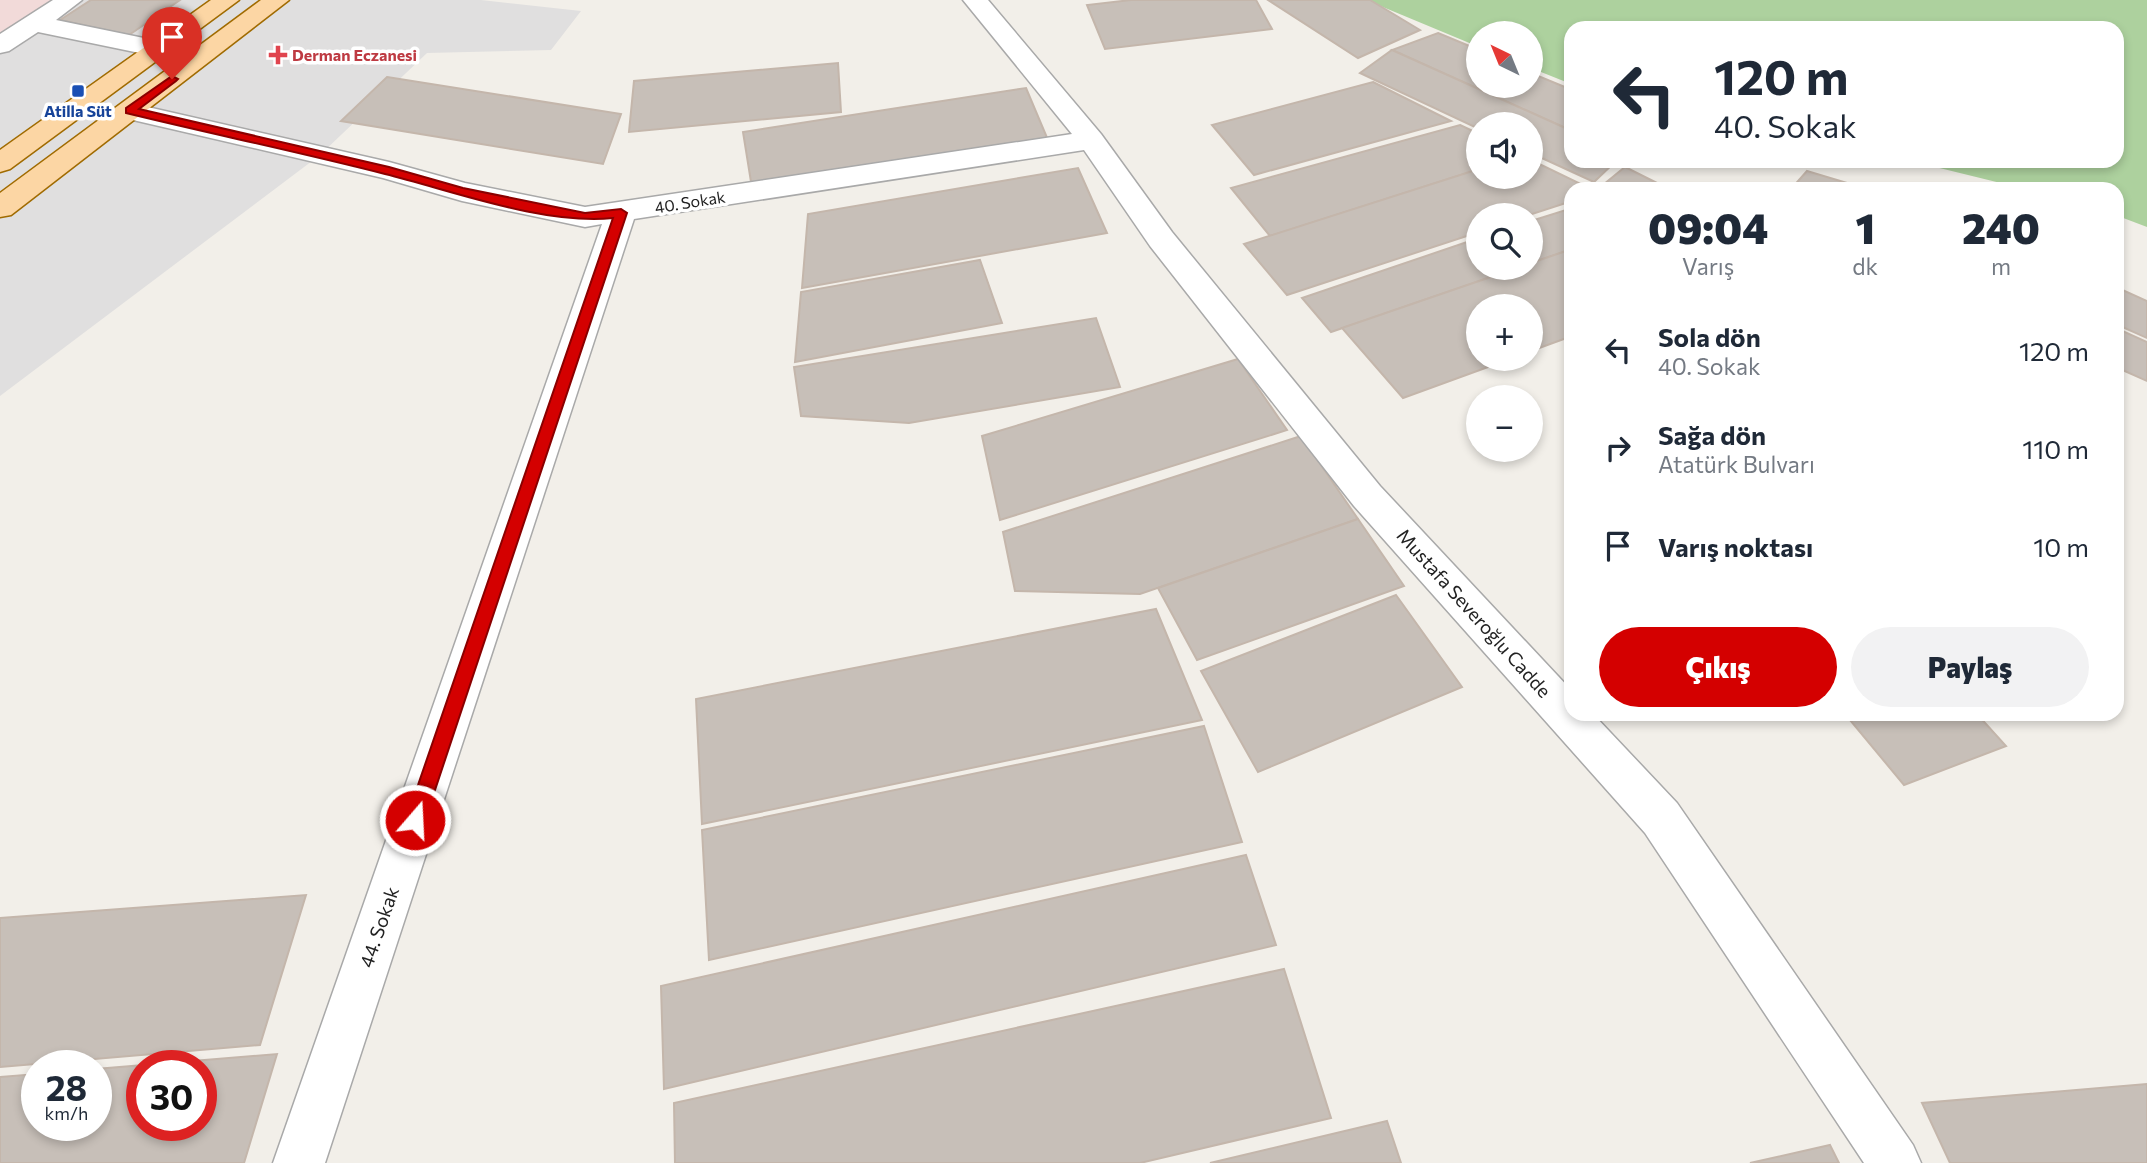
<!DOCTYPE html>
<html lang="tr">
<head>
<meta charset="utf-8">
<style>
	:root { --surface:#fff; --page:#f2f2f3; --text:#1f2937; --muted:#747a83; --accent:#d40000 }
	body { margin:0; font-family:Commissioner,sans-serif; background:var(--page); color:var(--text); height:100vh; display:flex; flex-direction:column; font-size:26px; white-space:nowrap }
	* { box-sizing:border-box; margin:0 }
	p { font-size:23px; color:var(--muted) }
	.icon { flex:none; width:38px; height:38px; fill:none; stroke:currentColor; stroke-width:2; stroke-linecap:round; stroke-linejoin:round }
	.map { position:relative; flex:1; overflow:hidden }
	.side { position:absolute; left:1564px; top:182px; width:560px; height:539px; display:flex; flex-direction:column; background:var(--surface); border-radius:21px; box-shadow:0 4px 10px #0003 }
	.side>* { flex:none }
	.banner { position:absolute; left:1564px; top:21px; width:560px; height:147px; border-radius:21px; box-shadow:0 4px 10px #0003; background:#fff; color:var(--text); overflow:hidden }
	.needle { width:46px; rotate:317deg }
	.fabs { position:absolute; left:1466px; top:21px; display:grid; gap:14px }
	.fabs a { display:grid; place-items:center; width:77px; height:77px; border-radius:50%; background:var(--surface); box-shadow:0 4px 10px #0003; font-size:35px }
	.speed { position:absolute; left:21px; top:1050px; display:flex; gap:14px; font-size:35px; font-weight:700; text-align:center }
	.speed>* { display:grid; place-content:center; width:91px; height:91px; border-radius:50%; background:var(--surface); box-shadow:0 4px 10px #0003; line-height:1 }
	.speed small { font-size:18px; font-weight:400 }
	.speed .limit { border:10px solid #d22; background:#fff; color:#111 }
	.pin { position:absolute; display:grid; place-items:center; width:60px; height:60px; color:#fff; margin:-72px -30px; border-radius:50% 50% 50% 0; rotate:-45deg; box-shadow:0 0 7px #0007 }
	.pin .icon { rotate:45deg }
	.me { position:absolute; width:77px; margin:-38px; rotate:19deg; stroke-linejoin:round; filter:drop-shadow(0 0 5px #0008) }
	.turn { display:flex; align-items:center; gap:24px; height:147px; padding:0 35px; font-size:32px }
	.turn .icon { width:91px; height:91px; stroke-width:2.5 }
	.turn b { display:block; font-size:49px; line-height:60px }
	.eta { display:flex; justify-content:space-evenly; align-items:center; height:119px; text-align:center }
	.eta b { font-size:42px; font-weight:800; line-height:49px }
	.action { display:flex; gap:14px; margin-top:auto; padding:14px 35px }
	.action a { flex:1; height:80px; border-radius:42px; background:var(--accent); color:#fff; font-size:28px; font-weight:800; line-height:80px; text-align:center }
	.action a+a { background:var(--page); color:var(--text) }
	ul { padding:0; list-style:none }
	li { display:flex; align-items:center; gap:21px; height:98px; padding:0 35px }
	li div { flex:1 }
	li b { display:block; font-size:26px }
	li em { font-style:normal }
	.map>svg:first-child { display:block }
</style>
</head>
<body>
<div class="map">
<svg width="2147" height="1163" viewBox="0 0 2147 1163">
	<rect width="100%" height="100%" fill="#f2efe9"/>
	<polygon fill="#e0dfdf" points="0,0 481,0 581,11 551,50 427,53 320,155 0,396"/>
	<polygon fill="#f2dad9" points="0,0 59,0 0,38"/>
	<polygon fill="#add19e" points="1366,0 2147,0 2147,227 2118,216 2118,189 2025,189 1911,161 2118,161 2118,28 1572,28 1571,84 1531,68 1531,33 1479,33 1479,47"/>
	<g fill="#c7bfb8" stroke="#c4b6ab" stroke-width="2" fill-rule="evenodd">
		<polygon points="91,0 180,0 129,35 60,20"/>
		<polygon points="1131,0 1256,0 1272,29 1105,49 1087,5"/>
		<polygon points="1268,0 1370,0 1420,30 1358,58"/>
		<polygon points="1438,33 1479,50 1479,86 1531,86 1531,73 1572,90 1572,131 1392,50"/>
		<polygon points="1392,50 1572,131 1572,161 1616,161 1594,182 1531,153 1531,124 1479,124 1479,129 1360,73"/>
		<polygon points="838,63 841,112 629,132 634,81"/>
		<polygon points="387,77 621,114 603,164 341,121"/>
		<polygon points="1373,82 1451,121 1254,175 1212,125"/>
		<polygon points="1026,88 1048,140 752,188 743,132"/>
		<polygon points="1460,125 1479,134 1479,169 1270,236 1231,188"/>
		<polygon points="1531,160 1583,185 1580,189 1572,189 1572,201 1529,215 1479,215 1479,232 1287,295 1244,244 1479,169 1479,177 1531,177"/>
		<polygon points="1625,167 1669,189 1598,189"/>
		<polygon points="1078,168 1107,233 802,288 808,214"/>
		<polygon points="1807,171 1867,189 1791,189"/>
		<polygon points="1569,209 1572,211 1572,249 1531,263 1531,221"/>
		<polygon points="1479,238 1479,268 1517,268 1331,332 1302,298"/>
		<polygon points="1572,249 1572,336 1531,351 1531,306 1479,306 1479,359 1510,359 1403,398 1342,328 1517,268 1531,268 1531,263"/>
		<polygon points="980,260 1002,323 795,362 801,292"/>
		<polygon points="2118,288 2147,301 2147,338 2118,325"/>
		<polygon points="1096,318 1120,387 909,423 801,416 794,367"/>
		<polygon points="2118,329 2147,342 2147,381 2118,368"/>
		<polygon points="1238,359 1287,430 1000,520 982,436"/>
		<polygon points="1301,436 1358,519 1140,594 1015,591 1003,532"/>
		<polygon points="1358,519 1404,586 1197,660 1158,588"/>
		<polygon points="1396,595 1462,687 1258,772 1201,671"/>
		<polygon points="1156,609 1202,720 702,824 696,699"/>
		<polygon points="1845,714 1977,714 2006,746 1904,785"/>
		<polygon points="1204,726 1242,842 709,960 702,830"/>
		<polygon points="1246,855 1276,945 664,1089 661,986"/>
		<polygon points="306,895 260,1045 0,1067 0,918"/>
		<polygon points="1284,969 1331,1118 1140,1163 675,1163 674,1103"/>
		<path d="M277,1054L244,1163H0V1077L37,1074V1125H96V1069ZM142,1066H201V1125H142Z"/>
		<polygon points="2147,1084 2147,1163 1950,1163 1922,1103"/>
		<polygon points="1387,1121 1401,1163 1210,1163"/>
		<polygon points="1830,1145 1839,1163 1750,1163"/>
	</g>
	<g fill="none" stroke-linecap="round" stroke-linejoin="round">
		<defs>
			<g id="minor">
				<polygon points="53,0 82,0 56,20 168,43 172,49 168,55 159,57 38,32 9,51 0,53 0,34"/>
				<polygon points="963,0 988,0 1101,134 1172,232 1380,486 1572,691 1572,714 1593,714 1677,803 1913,1145 1921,1163 1864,1163 1645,833 1354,506 1150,246 1084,150 634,219 325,1163 273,1163 602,224 585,227 462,201 383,178 120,117 116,111 120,105 130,103 389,162 465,183 585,207 1072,134"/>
			</g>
			<g id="major">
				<polygon points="211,0 239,0 10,169 0,172 0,150"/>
				<polygon points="261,0 289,0 11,215 0,217 0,193"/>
			</g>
		</defs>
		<use href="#minor" stroke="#a9a9a9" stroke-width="3"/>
		<use href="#major" stroke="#a06b00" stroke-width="3"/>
		<use href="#minor" fill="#fff" fill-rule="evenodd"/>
		<use href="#major" fill="#fcd6a4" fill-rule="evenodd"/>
	</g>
	<path fill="#d40000" stroke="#8a0000" stroke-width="2" d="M172,76L178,79L176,81L139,109L389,167L463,188L585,213L621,209L627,213L425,820L422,826L415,829L409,826L406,820L613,218C543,225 454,191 385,174C299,152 212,134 126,113V108Z"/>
	<path fill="#e0444e" stroke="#fff" stroke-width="2.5" d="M274.5 44.5h7v7h7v7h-7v7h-7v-7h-7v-7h7z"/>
	<rect fill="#1a4fb4" stroke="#fff" stroke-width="2.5" x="71" y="84" width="14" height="14" rx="3.5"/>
	<g text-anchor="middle" stroke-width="7" stroke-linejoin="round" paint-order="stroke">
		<g font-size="16" font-weight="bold" fill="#be3a42" stroke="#fff" text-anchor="start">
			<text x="292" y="61">Derman Eczanesi</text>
		</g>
		<g font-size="16" font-weight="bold" fill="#164399" stroke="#fff">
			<text x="78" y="117">Atilla Süt</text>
		</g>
		<g font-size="16" fill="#222" stroke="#fff">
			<text transform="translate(690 202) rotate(-9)" y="6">40. Sokak</text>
		</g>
		<g font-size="19" fill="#222" stroke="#fff">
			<text transform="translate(1474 613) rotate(48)" y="7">Mustafa Severoğlu Cadde</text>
			<text transform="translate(379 927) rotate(-71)" y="7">44. Sokak</text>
		</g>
	</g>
</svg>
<div class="fabs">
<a><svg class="needle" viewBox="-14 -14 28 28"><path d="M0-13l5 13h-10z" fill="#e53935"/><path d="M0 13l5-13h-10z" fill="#747a83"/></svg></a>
<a><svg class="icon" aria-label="sound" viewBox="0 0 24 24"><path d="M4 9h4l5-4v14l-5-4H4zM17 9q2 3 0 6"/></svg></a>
<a><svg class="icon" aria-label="search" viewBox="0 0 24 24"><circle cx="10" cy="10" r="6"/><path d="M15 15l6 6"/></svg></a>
<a>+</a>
<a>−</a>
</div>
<div class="speed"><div>28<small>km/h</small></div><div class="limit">30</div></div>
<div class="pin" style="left:172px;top:79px;background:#d93025"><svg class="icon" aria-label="arrive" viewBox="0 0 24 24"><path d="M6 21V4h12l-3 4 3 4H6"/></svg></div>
<svg class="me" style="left:415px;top:820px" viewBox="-20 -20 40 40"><circle r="17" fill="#d40000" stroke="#fff" stroke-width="3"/><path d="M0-11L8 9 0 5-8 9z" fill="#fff"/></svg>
<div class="banner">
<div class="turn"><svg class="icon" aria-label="left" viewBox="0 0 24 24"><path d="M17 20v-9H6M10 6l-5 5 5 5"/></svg><div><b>120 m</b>40. Sokak</div></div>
</div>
<section class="side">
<div class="eta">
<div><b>09:04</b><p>Varış</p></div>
<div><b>1</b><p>dk</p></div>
<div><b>240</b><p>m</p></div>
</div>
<ul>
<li><svg class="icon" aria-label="left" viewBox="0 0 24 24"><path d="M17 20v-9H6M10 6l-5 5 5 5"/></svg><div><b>Sola dön</b><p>40. Sokak</p></div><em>120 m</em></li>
<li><svg class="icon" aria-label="right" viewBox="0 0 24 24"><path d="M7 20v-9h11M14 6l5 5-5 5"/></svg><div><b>Sağa dön</b><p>Atatürk Bulvarı</p></div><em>110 m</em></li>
<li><svg class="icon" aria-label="arrive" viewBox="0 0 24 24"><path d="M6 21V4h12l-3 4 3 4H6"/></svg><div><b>Varış noktası</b></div><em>10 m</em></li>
</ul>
<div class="action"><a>Çıkış</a><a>Paylaş</a></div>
</section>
</div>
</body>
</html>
